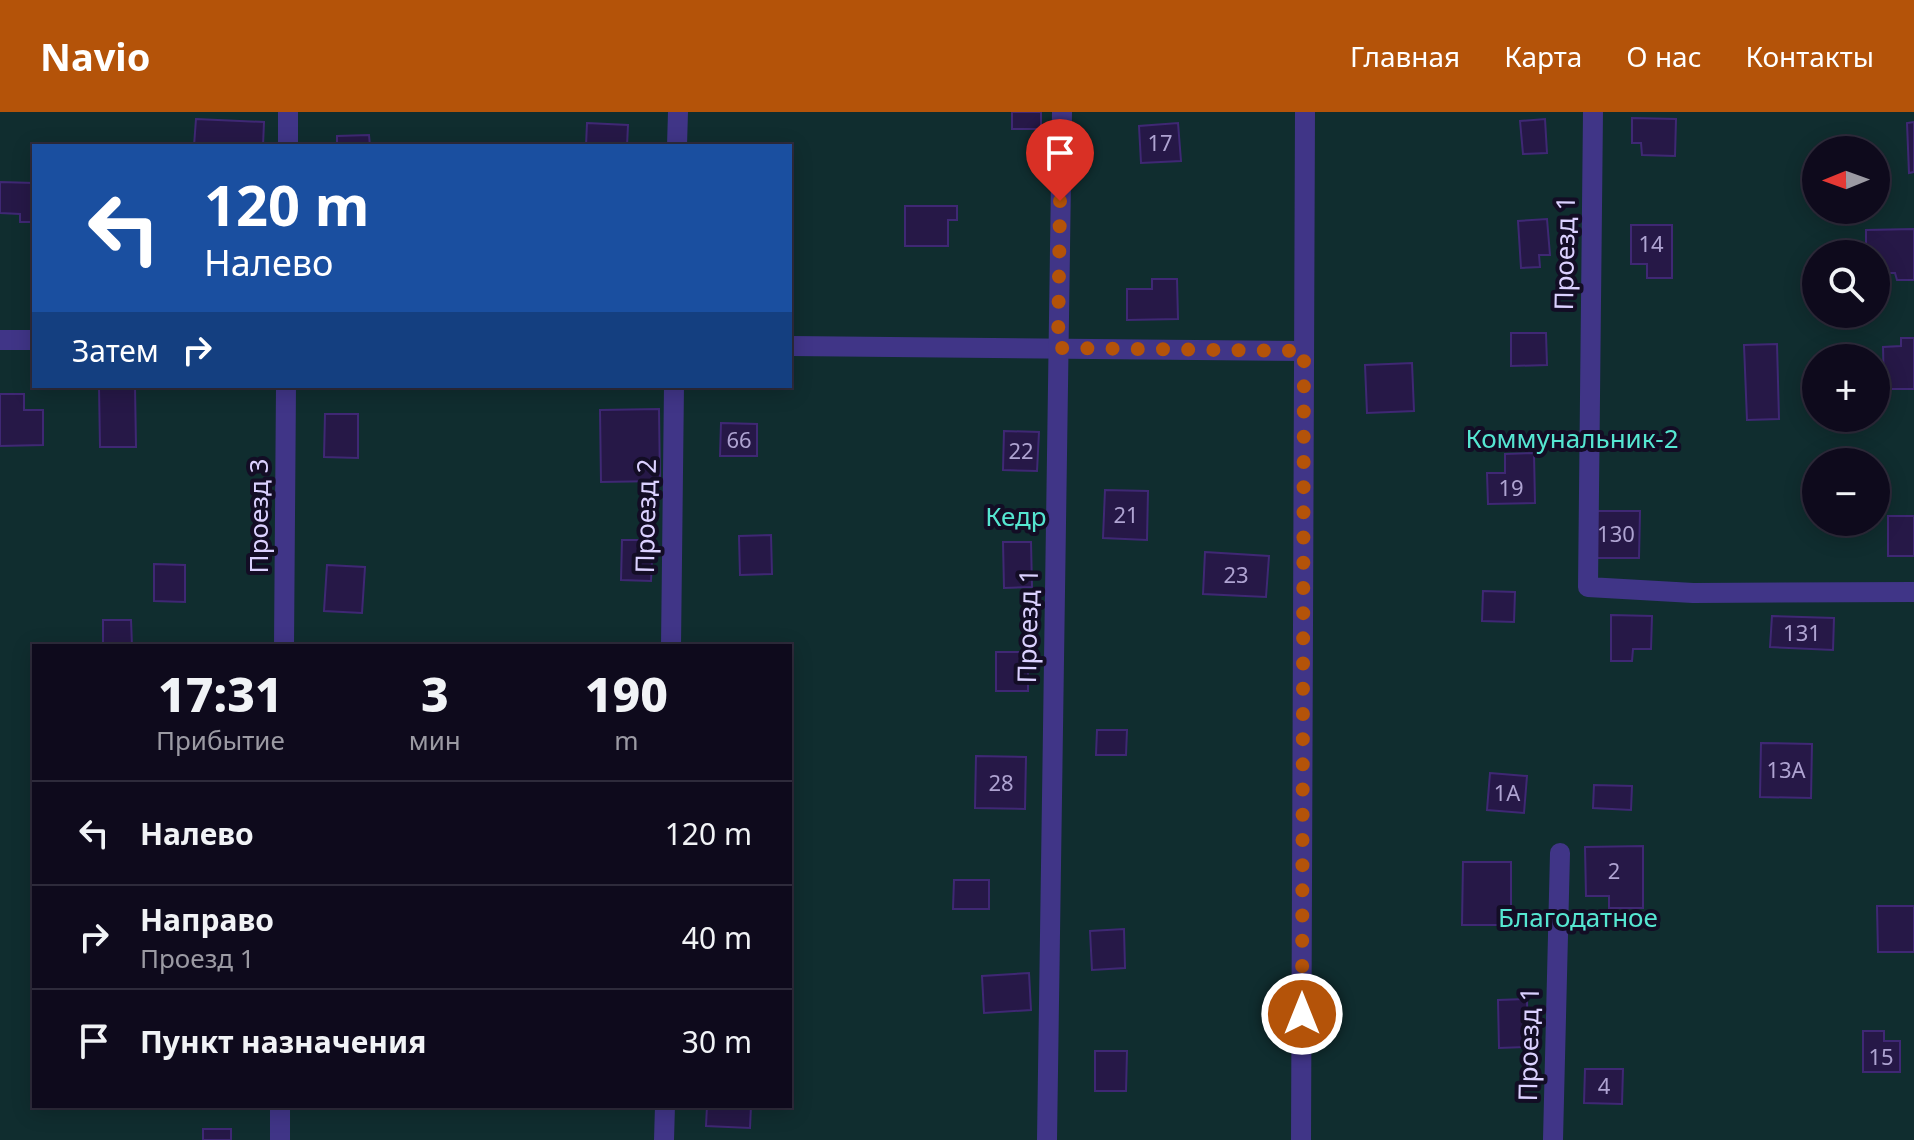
<!DOCTYPE html>
<html lang="ru">
<head>
<meta charset="utf-8">
<style>
	:root { --surface:#0e0a1c; --page:#171325; --text:#f1f3f6; --muted:#9b9aa3; --line:#2e2b3b; --accent:#b45309 }
	body { margin:0; font-family:"Noto Sans",sans-serif; background:var(--page); color:var(--text); height:100vh; display:flex; flex-direction:column; font-size:30px; white-space:nowrap }
	* { box-sizing:border-box; margin:0 }
	p { font-size:26px; color:var(--muted) }
	.icon { flex:none; width:44px; height:44px; fill:none; stroke:currentColor; stroke-width:2; stroke-linecap:round; stroke-linejoin:round }
	.map { position:relative; flex:1; overflow:hidden }
	.drawer { position:absolute; left:32px; top:532px; width:760px; height:464px; display:flex; flex-direction:column; background:var(--surface); border-radius:0px; box-shadow:0 4px 20px #0003,0 0 0 2px var(--line) }
	.drawer>* { flex:none }
	.banner { position:absolute; left:32px; top:32px; width:760px; height:244px; border-radius:0px; box-shadow:0 4px 20px #0003,0 0 0 2px var(--line); background:#1a4fa0; color:#fff; overflow:hidden }
	.needle { width:52px; rotate:269deg }
	.controls { position:absolute; left:1802px; top:24px; display:grid; gap:16px }
	.controls a { display:grid; place-items:center; width:88px; height:88px; border-radius:50%; background:var(--surface); box-shadow:0 4px 20px #0003,0 0 0 2px var(--line); font-size:40px }
	.pin { position:absolute; display:grid; place-items:center; width:68px; height:68px; color:#fff; margin:-82px -34px; border-radius:50% 50% 50% 0; rotate:-45deg; box-shadow:0 0 8px #0007 }
	.pin .icon { rotate:45deg }
	.me { position:absolute; width:88px; margin:-44px; rotate:0deg; stroke-linejoin:round; filter:drop-shadow(0 0 6px #0008) }
	.turn { display:flex; align-items:center; gap:28px; height:168px; padding:0 40px; font-size:36px }
	.turn .icon { width:104px; height:104px; stroke-width:2.5 }
	.turn b { display:block; font-size:56px; line-height:68px }
	.then { display:flex; align-items:center; height:76px; padding:0 40px; background:#0003; gap:16px; font-size:30px }
	.eta { display:flex; justify-content:space-evenly; align-items:center; height:136px; text-align:center }
	.eta b { font-size:48px; font-weight:800; line-height:56px }
	ul { padding:0; list-style:none }
	li { display:flex; align-items:center; gap:24px; height:104px; padding:0 40px; border-top:2px solid var(--line) }
	li div { flex:1 }
	li b { display:block; font-size:30px }
	li em { font-style:normal }
	header { display:flex; align-items:center; gap:48px; box-sizing:border-box; height:112px; padding:0 40px; background:var(--accent); color:#fff }
	header strong { font-size:38px }
	nav { display:flex; gap:44px; margin-inline-start:auto; font-size:28px }
	.map>svg:first-child { display:block }
</style>
</head>
<body>
<header>
<strong>Navio</strong>
<nav><a>Главная</a><a>Карта</a><a>О нас</a><a>Контакты</a></nav>
</header>
<div class="map">
<svg width="1914" height="1028" viewBox="0 0 1914 1028">
	<rect width="100%" height="100%" fill="#130d25"/>
	<path fill="#102d2f" fill-rule="evenodd" d="M0,0H1914V1028H0ZM34,34H790V274H34ZM1816,38H1876V98H1816ZM1816,142H1876V202H1816ZM1816,246H1876V306H1816ZM1816,350H1876V410H1816ZM34,534H790V994H34Z"/>
	<g fill="#261847" stroke="#3f2874" stroke-width="2">
		<rect x="1012" y="0" width="29" height="17"/>
		<polygon points="1632,6 1676,7 1675,44 1642,43 1641,31 1632,31"/>
		<polygon points="196,7 264,10 263,34 194,34"/>
		<polygon points="1545,7 1547,41 1523,42 1520,9"/>
		<polygon points="1914,10 1914,60 1909,61 1907,11"/>
		<polygon points="587,11 628,13 627,34 586,34"/>
		<polygon points="1178,11 1181,49 1141,51 1139,14"/>
		<polygon points="369,23 370,34 337,34 337,24"/>
		<polygon points="0,70 34,71 34,110 20,110 20,102 0,101"/>
		<polygon points="905,94 957,94 957,108 948,108 948,134 905,134"/>
		<polygon points="1547,107 1550,143 1539,143 1540,155 1521,156 1518,109"/>
		<polygon points="1631,113 1672,113 1672,166 1647,166 1647,152 1631,152"/>
		<polygon points="1914,117 1914,168 1897,168 1895,161 1876,161 1876,142 1866,142 1866,118"/>
		<polygon points="1152,167 1177,167 1178,207 1127,208 1127,177 1152,177"/>
		<polygon points="1511,221 1546,221 1547,253 1511,254"/>
		<polygon points="1901,226 1914,226 1914,277 1884,277 1883,235 1901,234"/>
		<polygon points="1777,232 1779,307 1747,308 1744,233"/>
		<polygon points="1412,251 1414,299 1367,301 1365,253"/>
		<polygon points="99,274 135,274 136,335 100,335"/>
		<polygon points="0,282 24,282 24,298 43,298 43,333 0,334"/>
		<polygon points="659,297 660,369 601,370 600,298"/>
		<polygon points="325,302 358,302 358,346 324,345"/>
		<polygon points="721,311 757,312 757,344 720,344"/>
		<polygon points="1004,319 1039,320 1037,359 1003,358"/>
		<polygon points="1534,341 1535,391 1488,392 1487,361 1505,361 1505,342"/>
		<polygon points="1105,378 1148,379 1147,428 1103,426"/>
		<polygon points="1591,399 1640,399 1639,446 1592,446"/>
		<rect x="1888" y="404" width="26" height="40"/>
		<polygon points="771,423 772,462 740,463 739,424"/>
		<polygon points="622,428 653,428 651,469 621,468"/>
		<polygon points="1003,430 1031,430 1032,475 1004,476"/>
		<polygon points="1205,440 1269,444 1266,485 1203,482"/>
		<polygon points="154,452 185,453 185,490 154,489"/>
		<polygon points="327,453 365,455 362,501 324,499"/>
		<polygon points="1483,479 1515,480 1514,510 1482,509"/>
		<polygon points="1611,503 1652,504 1651,537 1633,537 1632,549 1611,549"/>
		<polygon points="1772,504 1834,506 1833,538 1770,535"/>
		<polygon points="103,508 131,508 132,534 103,534"/>
		<rect x="996" y="540" width="32" height="39"/>
		<polygon points="1097,618 1127,618 1126,643 1096,643"/>
		<polygon points="1761,631 1812,632 1811,686 1760,685"/>
		<polygon points="976,644 1026,645 1025,697 975,696"/>
		<polygon points="1490,661 1527,664 1524,701 1487,698"/>
		<polygon points="1594,673 1632,674 1631,698 1593,696"/>
		<polygon points="1643,734 1643,796 1609,796 1609,784 1586,784 1585,735"/>
		<polygon points="1463,750 1511,750 1511,813 1462,813"/>
		<polygon points="954,768 989,768 989,797 953,797"/>
		<polygon points="1877,794 1914,794 1914,840 1878,840"/>
		<polygon points="1124,817 1125,856 1092,858 1090,819"/>
		<polygon points="1029,861 1031,898 984,901 982,864"/>
		<polygon points="1527,887 1528,935 1499,936 1498,888"/>
		<polygon points="1863,919 1884,919 1884,929 1900,929 1900,960 1863,960"/>
		<polygon points="1095,939 1127,939 1126,979 1095,979"/>
		<polygon points="1585,957 1623,957 1622,992 1584,991"/>
		<polygon points="707,994 751,994 750,1016 706,1014"/>
		<rect x="203" y="1017" width="28" height="11"/>
	</g>
	<g fill="none" stroke-linecap="round" stroke-linejoin="round">
		<g stroke="#403587" stroke-width="20">
			<polyline points="1593,0 1588,475 1693,481 1914,480"/>
			<polyline points="288,34 288,0"/>
			<polyline points="677,34 678,0"/>
			<polyline points="0,228 34,228"/>
			<polyline points="790,234 1304,239"/>
			<polyline points="284,534 286,274"/>
			<polyline points="671,534 674,274"/>
			<polyline points="280,1028 280,994"/>
			<polyline points="664,1028 665,994"/>
			<polyline points="1047,1028 1062,0"/>
			<polyline points="1553,1028 1560,741"/>
		</g>
		<polyline stroke="#403587" stroke-width="20" points="1301,1028 1305,0"/>
	</g>
	<g fill="none" stroke-linecap="round" stroke-linejoin="round">
		<polyline stroke="#b45309" stroke-width="14" stroke-dasharray="0 25.2" points="1060,89 1058,236 1304,239 1302,902"/>
	</g>
	<g text-anchor="middle" stroke-width="8" stroke-linejoin="round" paint-order="stroke">
		<g font-size="22" fill="#aea3d1">
			<text x="1160" y="39">17</text>
			<text x="1651" y="140">14</text>
			<text x="739" y="336">66</text>
			<text x="1021" y="347">22</text>
			<text x="1511" y="384">19</text>
			<text x="1126" y="411">21</text>
			<text x="1616" y="430">130</text>
			<text x="1236" y="471">23</text>
			<text x="1802" y="529">131</text>
			<text x="1786" y="666">13А</text>
			<text x="1001" y="679">28</text>
			<text x="1507" y="689">1А</text>
			<text x="1614" y="767">2</text>
			<text x="1881" y="953">15</text>
			<text x="1604" y="982">4</text>
		</g>
		<g font-size="26" fill="#dbd1ff" stroke="#130d25">
			<text transform="translate(1565 141) rotate(-89)" y="9">Проезд 1</text>
			<text transform="translate(259 404) rotate(-90)" y="9">Проезд 3</text>
			<text transform="translate(646 404) rotate(-89)" y="9">Проезд 2</text>
			<text transform="translate(1028 514) rotate(-89)" y="9">Проезд 1</text>
			<text transform="translate(1529 932) rotate(-89)" y="9">Проезд 1</text>
		</g>
		<g font-size="26" fill="#55e6d1" stroke="#130d25">
			<text x="1572" y="336">Коммунальник-2</text>
			<text x="1016" y="414">Кедр</text>
			<text x="1578" y="815">Благодатное</text>
		</g>
	</g>
</svg>
<div class="controls">
<a><svg class="needle" viewBox="-14 -14 28 28"><path d="M0-13l5 13h-10z" fill="#e53935"/><path d="M0 13l5-13h-10z" fill="#9b9aa3"/></svg></a>
<a><svg class="icon" aria-label="search" viewBox="0 0 24 24"><circle cx="10" cy="10" r="6"/><path d="M15 15l6 6"/></svg></a>
<a>+</a>
<a>−</a>
</div>
<div class="pin" style="left:1060px;top:89px;background:#d93025"><svg class="icon" aria-label="arrive" viewBox="0 0 24 24"><path d="M6 21V4h12l-3 4 3 4H6"/></svg></div>
<svg class="me" style="left:1302px;top:902px" viewBox="-20 -20 40 40"><circle r="17" fill="#b45309" stroke="#fff" stroke-width="3"/><path d="M0-11L8 9 0 5-8 9z" fill="#fff"/></svg>
<div class="banner">
<div class="turn"><svg class="icon" aria-label="left" viewBox="0 0 24 24"><path d="M17 20v-9H6M10 6l-5 5 5 5"/></svg><div><b>120 m</b>Налево</div></div>
<div class="then">Затем<svg class="icon" aria-label="right" viewBox="0 0 24 24"><path d="M7 20v-9h11M14 6l5 5-5 5"/></svg></div>
</div>
<section class="drawer">
<div class="eta">
<div><b>17:31</b><p>Прибытие</p></div>
<div><b>3</b><p>мин</p></div>
<div><b>190</b><p>m</p></div>
</div>
<ul>
<li><svg class="icon" aria-label="left" viewBox="0 0 24 24"><path d="M17 20v-9H6M10 6l-5 5 5 5"/></svg><div><b>Налево</b></div><em>120 m</em></li>
<li><svg class="icon" aria-label="right" viewBox="0 0 24 24"><path d="M7 20v-9h11M14 6l5 5-5 5"/></svg><div><b>Направо</b><p>Проезд 1</p></div><em>40 m</em></li>
<li><svg class="icon" aria-label="arrive" viewBox="0 0 24 24"><path d="M6 21V4h12l-3 4 3 4H6"/></svg><div><b>Пункт назначения</b></div><em>30 m</em></li>
</ul>
</section>
</div>
</body>
</html>
